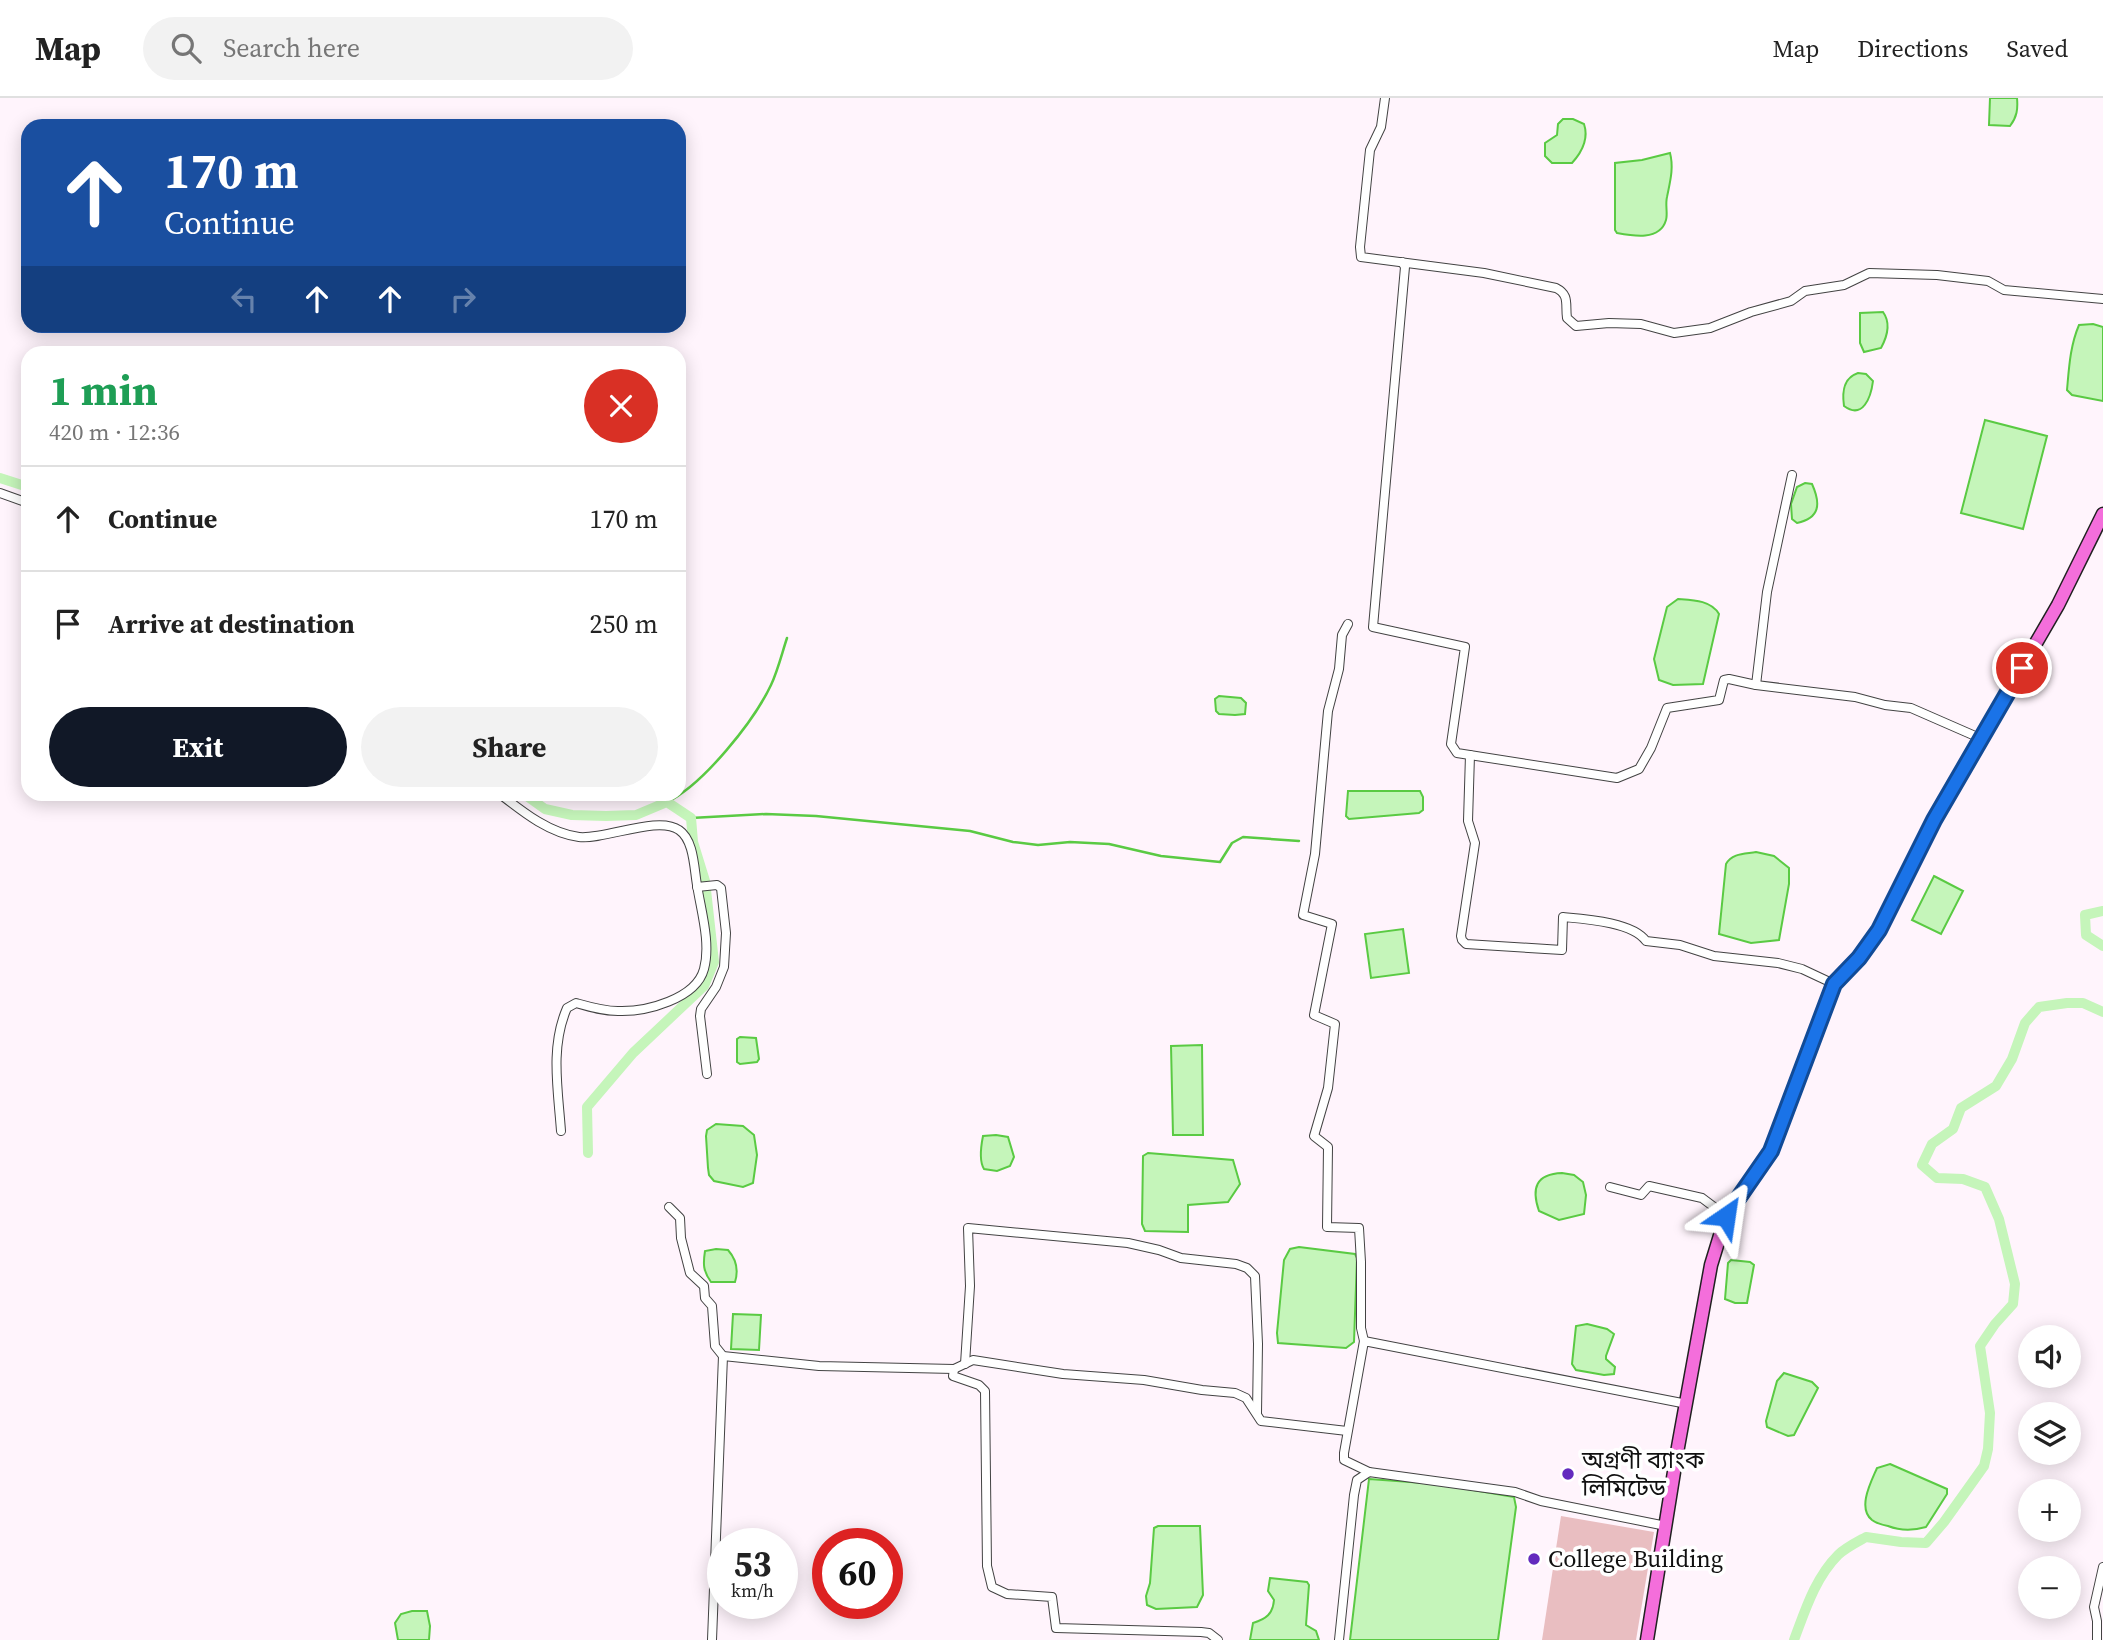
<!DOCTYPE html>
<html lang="en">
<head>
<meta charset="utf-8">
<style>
	:root { --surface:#fff; --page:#f2f2f2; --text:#222; --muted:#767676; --line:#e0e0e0; --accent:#111827 }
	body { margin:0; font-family:"Source Serif 4","Noto Sans Bengali",serif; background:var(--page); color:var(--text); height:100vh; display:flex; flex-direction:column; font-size:26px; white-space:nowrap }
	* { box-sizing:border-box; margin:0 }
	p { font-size:23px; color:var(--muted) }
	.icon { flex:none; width:38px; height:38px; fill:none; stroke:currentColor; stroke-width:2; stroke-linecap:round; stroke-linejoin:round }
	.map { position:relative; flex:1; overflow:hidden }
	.drawer { position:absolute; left:21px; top:248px; width:665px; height:455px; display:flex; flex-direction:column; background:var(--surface); border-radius:21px; box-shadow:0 4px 18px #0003 }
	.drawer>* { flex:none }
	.hud { position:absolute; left:21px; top:21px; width:665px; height:214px; border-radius:21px; box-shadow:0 4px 18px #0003; background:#1a4fa0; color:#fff; overflow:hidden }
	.controls { position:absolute; left:2018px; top:1227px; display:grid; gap:14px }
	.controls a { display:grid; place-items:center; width:63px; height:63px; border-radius:50%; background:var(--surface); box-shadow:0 4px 18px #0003; font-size:35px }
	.speed { position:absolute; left:707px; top:1430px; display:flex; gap:14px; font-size:35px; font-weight:700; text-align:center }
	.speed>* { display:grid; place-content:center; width:91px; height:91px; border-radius:50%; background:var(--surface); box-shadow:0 4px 18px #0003; line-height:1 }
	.speed small { font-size:18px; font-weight:400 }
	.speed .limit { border:10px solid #d22; background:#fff; color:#111 }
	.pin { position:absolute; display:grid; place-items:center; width:60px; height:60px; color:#fff; margin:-30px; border:4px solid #fff; border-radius:50%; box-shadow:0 2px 7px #0007 }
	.me { position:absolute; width:77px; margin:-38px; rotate:32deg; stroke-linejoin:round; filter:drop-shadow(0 0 5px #0008) }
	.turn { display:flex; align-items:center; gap:24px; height:147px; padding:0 28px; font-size:32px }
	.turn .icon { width:91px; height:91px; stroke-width:2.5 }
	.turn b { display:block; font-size:49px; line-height:60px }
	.lanes { display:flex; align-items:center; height:66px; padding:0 28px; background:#0003; justify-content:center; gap:35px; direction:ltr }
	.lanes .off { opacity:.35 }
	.round { display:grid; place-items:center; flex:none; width:74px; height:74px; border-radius:37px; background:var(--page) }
	.head { display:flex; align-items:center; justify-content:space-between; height:119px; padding:0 28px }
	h1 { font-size:42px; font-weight:700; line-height:52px; color:#1e9e55 }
	.button { display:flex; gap:14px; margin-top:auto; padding:14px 28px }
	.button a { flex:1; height:80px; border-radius:42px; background:var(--accent); color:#fff; font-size:28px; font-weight:700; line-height:80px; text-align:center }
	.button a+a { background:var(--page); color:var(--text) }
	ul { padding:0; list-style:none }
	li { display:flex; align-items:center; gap:21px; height:105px; padding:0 28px; border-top:2px solid var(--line) }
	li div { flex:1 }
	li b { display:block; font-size:26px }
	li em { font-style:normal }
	header { display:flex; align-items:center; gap:42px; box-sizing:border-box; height:98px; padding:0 35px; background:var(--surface); border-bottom:2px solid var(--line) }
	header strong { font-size:33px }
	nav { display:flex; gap:38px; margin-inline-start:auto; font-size:24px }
	.search { width:490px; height:63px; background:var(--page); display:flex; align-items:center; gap:18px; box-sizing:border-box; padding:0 24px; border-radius:38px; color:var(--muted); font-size:26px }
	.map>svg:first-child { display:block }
</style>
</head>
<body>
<header>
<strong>Map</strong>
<div class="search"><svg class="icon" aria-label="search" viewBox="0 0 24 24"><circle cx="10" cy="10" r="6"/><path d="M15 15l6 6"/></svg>Search here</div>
<nav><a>Map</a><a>Directions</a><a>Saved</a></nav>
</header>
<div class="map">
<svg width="2103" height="1542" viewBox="0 0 2103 1542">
	<rect width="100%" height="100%" fill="#fff4fc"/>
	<polygon fill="#e9bec1" points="1561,1418 1654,1434 1636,1542 1542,1542"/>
	<g fill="#c5f5ba" stroke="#5aca43" stroke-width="2">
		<path d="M1990,0H2017C2018,11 2017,19 2010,28L1989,27Z"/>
		<path d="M1563,21H1573L1584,26C1589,41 1582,54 1572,65H1552L1545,58V45L1557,37L1558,26Z"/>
		<path d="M1670,55C1674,70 1670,84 1667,99C1665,107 1668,115 1666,122C1660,143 1633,138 1617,135L1615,132V65L1642,62Z"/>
		<path d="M1883,214C1891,225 1887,239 1881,250L1864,254L1860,245V215Z"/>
		<path d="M2093,226L2103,229V303L2072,297L2067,292C2069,270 2070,248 2079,227Z"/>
		<path d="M1858,275L1866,276L1873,283C1871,299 1863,322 1844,308C1842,294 1843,280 1858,275Z"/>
		<polygon points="1985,322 2047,338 2023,431 1961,415"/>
		<path d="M1805,385L1812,386C1821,406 1820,420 1797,425L1792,421L1791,406L1797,389Z"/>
		<path d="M1678,501C1692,502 1711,502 1719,516L1703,586L1673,587L1659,582L1654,561L1667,509Z"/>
		<polygon points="1219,598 1241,600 1246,605 1245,616 1235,617 1219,616 1216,613 1215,601"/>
		<polygon points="1348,693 1420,693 1423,699 1423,712 1419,715 1349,721 1346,718"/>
		<path d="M1756,754L1774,758L1789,770V786L1779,842L1751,845L1719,836L1726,766C1732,755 1745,756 1756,754Z"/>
		<polygon points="1934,778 1963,793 1941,836 1912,822"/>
		<polygon points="1403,831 1409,875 1371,880 1365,836"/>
		<polygon points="740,939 756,940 759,961 757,964 740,966 737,964 737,941"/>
		<polygon points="1202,947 1203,1037 1173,1037 1171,948"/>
		<polygon points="716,1026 743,1028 754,1037 757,1057 753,1085 743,1089 714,1083 709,1077 708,1070 706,1038 707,1032"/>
		<path d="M996,1037L1008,1039L1014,1059L1010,1068L997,1073L984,1071C979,1063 981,1048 983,1038Z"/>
		<polygon points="1148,1055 1233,1062 1240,1086 1228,1104 1188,1107 1188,1134 1145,1133 1142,1126 1143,1058"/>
		<path d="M1562,1075L1574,1077L1583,1084L1586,1097L1584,1116L1559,1122L1539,1113C1531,1090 1536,1076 1562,1075Z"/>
		<polygon points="1299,1149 1355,1156 1357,1160 1354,1244 1346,1250 1278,1245 1277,1235 1284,1162 1290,1151"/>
		<path d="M716,1151L728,1152C736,1161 739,1171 735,1184H711C703,1173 703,1166 705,1153Z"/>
		<polygon points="1731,1162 1750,1164 1754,1167 1747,1205 1735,1205 1725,1201 1728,1165"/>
		<polygon points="733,1216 761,1217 759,1252 731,1251"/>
		<polygon points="1587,1226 1607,1231 1614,1236 1606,1258 1606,1261 1615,1269 1614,1276 1604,1277 1576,1272 1572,1266 1576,1228"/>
		<polygon points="1784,1275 1812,1284 1818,1290 1794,1337 1788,1338 1767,1329 1766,1323 1777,1283"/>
		<path d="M1890,1366L1947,1391V1396L1926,1429C1912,1433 1901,1433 1888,1428C1883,1427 1876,1425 1872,1422C1857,1410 1871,1384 1877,1370Z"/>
		<polygon points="1369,1381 1438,1386 1514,1399 1516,1409 1498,1542 1350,1542"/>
		<polygon points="1158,1428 1200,1428 1203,1497 1197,1509 1156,1511 1147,1507 1146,1498 1150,1485 1154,1430"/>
		<path d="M1270,1480L1307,1484L1309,1487L1306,1527L1316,1533L1319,1542H1250L1253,1525C1266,1521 1273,1516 1274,1502L1268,1493Z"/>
		<polygon points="412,1513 427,1513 430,1528 429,1542 398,1542 395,1525 401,1516"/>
	</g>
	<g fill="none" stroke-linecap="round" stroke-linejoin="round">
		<g stroke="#5aca43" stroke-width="2.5">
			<path d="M667,704C703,687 754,623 771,587C778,572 782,555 787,540"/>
			<polyline points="691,720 766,716 816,718 970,733 1013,744 1038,747 1070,744 1109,746 1161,758 1220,764 1232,745 1243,739 1299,743"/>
		</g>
		<g stroke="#c5f5ba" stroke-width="10">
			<polyline points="0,380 28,389"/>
			<polyline points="524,696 545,711 572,717 606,718 636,717 667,704 691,720 693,744 705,783 714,864 704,888 633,955 587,1009 588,1055"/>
			<polyline points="2103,813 2085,817 2086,837 2103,848"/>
			<path d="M1794,1542C1805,1513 1815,1480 1838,1457C1845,1450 1857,1444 1866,1439L1901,1444L1926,1445L1944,1424L1984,1368L1988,1351L1990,1315L1980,1248L1995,1226L2013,1206L2015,1186L1999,1121L1985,1089L1963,1081L1937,1080L1922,1067L1932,1046L1953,1031L1961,1010L1996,988L2012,961L2025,925L2039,909L2067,905H2083L2103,914"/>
		</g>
		<defs>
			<g id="street">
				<path d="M1385,0L1381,29L1370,52L1360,149L1361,159L1484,175L1556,190C1570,197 1565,206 1567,220L1576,228L1609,225L1641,226L1674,235L1710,230L1751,214L1791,203L1805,193L1844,187L1869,175L1937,177L1988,183L2004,192L2103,201"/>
				<polyline points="1402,164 1405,169 1373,529 1465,549 1451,646 1457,655 1617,680 1639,671 1651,650 1667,610 1719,602 1724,582 1729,581 1756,587 1855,599 1885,607 1911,610 1982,641"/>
				<polyline points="0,395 28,405"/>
				<polyline points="1348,526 1342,537 1339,571 1328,613 1315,756 1303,817 1332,826 1314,917 1335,926 1328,990 1314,1038 1328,1049 1327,1129 1359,1130 1361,1164 1361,1230 1364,1243"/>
				<polyline points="1756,587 1767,494 1792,377"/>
				<path d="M1470,657L1468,723L1475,745L1461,838L1462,842L1466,846L1562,852L1563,819C1585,821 1633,824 1646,843L1680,847L1714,858L1778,865L1802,871L1834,886"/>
				<path d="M500,696C523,714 549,735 579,739C605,742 658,717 679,732C694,742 694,770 697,787C701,813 711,845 704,871C696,901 646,914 618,913C603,913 590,909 576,905L567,910C550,949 558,991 561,1033"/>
				<polyline points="697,789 717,787 721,790 726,835 724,869 716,889 701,911 700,918 707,976"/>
				<polyline points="1610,1089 1641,1097 1649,1088 1702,1100 1726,1118"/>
				<polyline points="669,1109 680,1120 681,1140 690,1175 704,1188 705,1200 712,1208 715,1248 723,1258 819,1268 954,1271 973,1262 1063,1276 1144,1282 1202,1292 1235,1295 1246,1300 1261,1323 1347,1333"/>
				<polyline points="965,1266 970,1188 968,1130 1128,1145 1159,1152 1181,1160 1236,1166 1247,1170 1255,1178 1258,1246 1257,1315"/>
				<polyline points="954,1271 953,1278 979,1287 985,1293 987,1468 992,1489 1007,1496 1052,1499 1056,1530 1201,1534 1209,1535 1218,1542"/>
				<polyline points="1369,1374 1344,1362 1344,1355 1364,1243 1687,1306"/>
				<polyline points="712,1542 723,1258"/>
				<polyline points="1339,1542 1354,1397 1357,1382 1369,1374 1515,1394 1541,1403 1666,1428"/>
				<polyline points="2097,1542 2097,1523 2094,1509 2103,1469"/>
			</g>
			<polyline id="primary" points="1647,1542 1678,1349 1711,1167 1726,1118 1771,1053 1834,886 1859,860 1879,832 1934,721 2058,507 2103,416"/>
		</defs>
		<use href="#street" stroke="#434343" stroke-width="10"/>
		<use href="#primary" stroke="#212121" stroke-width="15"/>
		<use href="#street" stroke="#fff" stroke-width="8"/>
		<use href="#primary" stroke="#f46edb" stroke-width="12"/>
	</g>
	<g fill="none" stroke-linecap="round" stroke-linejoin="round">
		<defs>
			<polyline id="route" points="1726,1118 1771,1053 1834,886 1859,860 1879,832 1934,722 2022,570"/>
		</defs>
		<use href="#route" stroke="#114b97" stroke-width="18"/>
		<use href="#route" stroke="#1a73e8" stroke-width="12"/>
	</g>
	<g fill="#632bbe" stroke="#fff" stroke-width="2.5">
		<circle cx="1568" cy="1376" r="7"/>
		<circle cx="1534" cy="1461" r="7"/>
	</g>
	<g text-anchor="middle" stroke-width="7" stroke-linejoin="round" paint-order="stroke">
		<g font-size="24" fill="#101010" stroke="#fff" text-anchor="start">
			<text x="1582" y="1370">অগ্রণী ব্যাংক<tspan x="1582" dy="28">লিমিটেড</tspan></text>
			<text x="1548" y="1469">College Building</text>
		</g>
	</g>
</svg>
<div class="controls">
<a><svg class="icon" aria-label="sound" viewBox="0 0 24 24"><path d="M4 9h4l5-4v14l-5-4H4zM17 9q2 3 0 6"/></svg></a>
<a><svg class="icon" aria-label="layers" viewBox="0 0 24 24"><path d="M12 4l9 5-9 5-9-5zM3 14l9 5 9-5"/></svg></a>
<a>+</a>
<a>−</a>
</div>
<div class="speed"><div>53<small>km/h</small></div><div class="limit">60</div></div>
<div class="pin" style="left:2022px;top:570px;background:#d93025"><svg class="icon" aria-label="arrive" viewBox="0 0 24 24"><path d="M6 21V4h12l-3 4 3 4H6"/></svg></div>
<svg class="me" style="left:1726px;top:1118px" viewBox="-20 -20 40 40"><path d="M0-17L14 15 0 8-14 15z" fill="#1a73e8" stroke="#fff" stroke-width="4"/></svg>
<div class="hud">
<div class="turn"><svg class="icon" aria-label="ahead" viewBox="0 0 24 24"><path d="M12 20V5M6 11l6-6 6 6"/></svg><div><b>170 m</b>Continue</div></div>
<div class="lanes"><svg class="icon off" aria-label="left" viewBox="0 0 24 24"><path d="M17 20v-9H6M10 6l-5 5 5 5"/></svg><svg class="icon" aria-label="ahead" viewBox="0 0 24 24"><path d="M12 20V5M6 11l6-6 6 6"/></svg><svg class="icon" aria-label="ahead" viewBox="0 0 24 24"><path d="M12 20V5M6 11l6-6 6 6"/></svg><svg class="icon off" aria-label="right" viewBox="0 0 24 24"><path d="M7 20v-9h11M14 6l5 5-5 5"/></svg></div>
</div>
<section class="drawer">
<div class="head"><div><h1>1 min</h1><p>420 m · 12:36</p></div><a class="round" style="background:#d93025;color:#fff"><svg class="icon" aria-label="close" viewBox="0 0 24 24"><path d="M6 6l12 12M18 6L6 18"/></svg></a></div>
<ul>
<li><svg class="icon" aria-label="ahead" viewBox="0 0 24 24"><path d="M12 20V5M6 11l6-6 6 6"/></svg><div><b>Continue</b></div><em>170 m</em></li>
<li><svg class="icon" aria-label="arrive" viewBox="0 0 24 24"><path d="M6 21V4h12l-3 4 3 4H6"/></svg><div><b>Arrive at destination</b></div><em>250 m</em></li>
</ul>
<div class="button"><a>Exit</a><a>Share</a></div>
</section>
</div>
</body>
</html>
